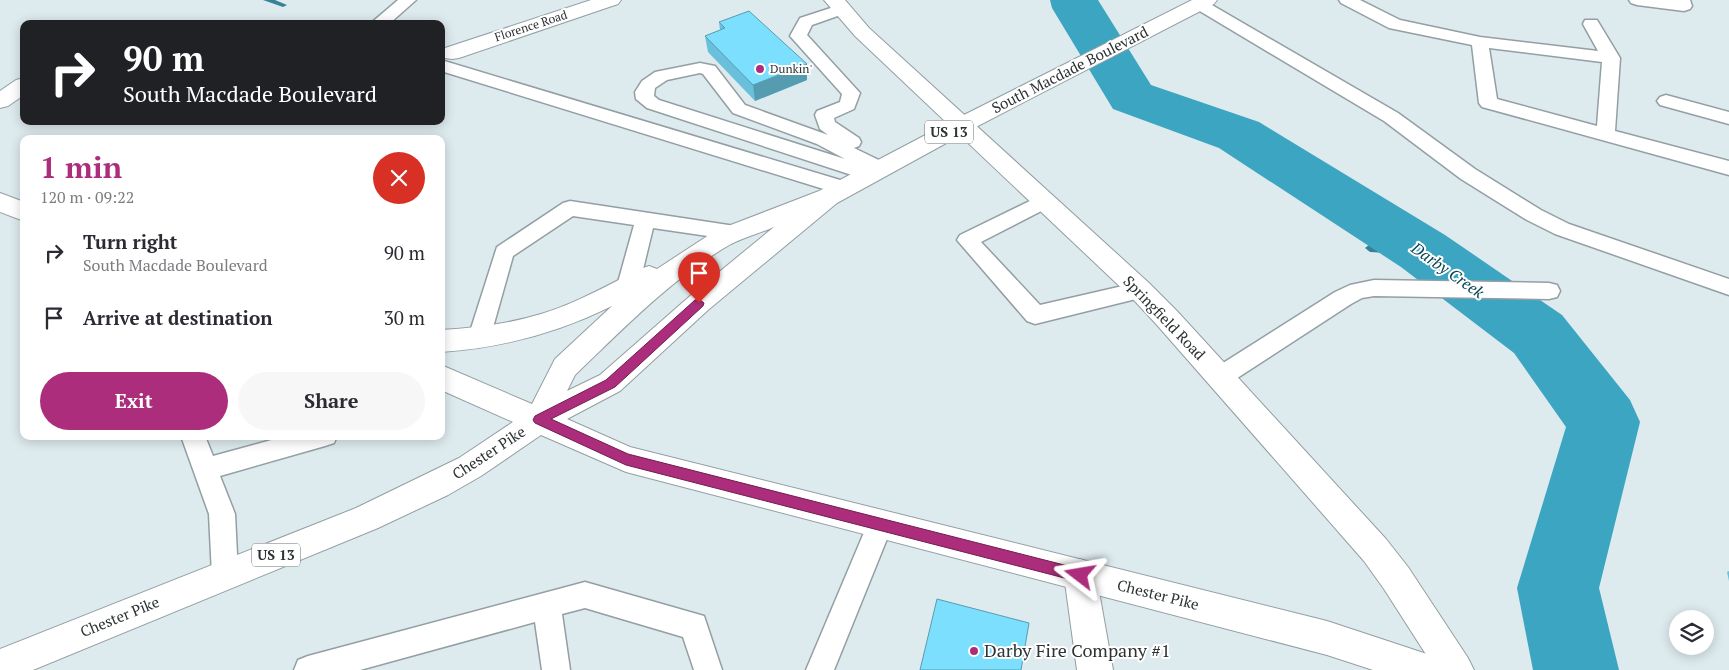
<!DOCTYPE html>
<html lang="en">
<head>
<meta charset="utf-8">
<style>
	:root { --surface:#fff; --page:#f7f7f7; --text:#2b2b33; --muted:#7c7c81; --accent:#ac2d7b }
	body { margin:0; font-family:"PT Serif",serif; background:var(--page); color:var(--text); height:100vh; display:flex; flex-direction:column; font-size:19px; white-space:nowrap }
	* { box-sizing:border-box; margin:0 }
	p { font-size:16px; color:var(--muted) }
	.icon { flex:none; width:28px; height:28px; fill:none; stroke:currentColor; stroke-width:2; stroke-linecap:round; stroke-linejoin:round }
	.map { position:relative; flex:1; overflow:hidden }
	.drawer { position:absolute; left:20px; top:135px; width:425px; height:305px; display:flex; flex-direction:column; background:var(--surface); border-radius:10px; box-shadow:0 2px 12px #0003 }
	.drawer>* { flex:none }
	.banner { position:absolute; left:20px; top:20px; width:425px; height:105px; border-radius:10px; box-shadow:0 2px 12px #0003; background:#202124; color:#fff; overflow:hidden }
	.buttons { position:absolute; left:1669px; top:610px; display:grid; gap:10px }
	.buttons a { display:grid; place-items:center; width:45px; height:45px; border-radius:50%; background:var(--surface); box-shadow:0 2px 12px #0003; font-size:25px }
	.pin { position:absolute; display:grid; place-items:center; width:42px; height:42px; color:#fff; margin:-51px -21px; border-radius:50% 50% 50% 0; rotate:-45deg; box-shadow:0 0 5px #0007 }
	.pin .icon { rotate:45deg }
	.me { position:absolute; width:55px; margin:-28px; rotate:284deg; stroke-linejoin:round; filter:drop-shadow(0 0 4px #0008) }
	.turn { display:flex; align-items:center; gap:18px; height:105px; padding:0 20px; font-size:22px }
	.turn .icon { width:65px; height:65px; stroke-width:2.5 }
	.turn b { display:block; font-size:35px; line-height:42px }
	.round { display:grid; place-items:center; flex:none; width:52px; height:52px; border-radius:26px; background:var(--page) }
	.overview { display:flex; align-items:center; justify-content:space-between; height:85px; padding:0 20px }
	h1 { font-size:30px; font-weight:700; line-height:38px; color:var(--accent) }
	.cta { display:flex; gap:10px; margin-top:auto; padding:10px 20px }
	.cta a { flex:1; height:58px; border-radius:30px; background:var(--accent); color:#fff; font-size:20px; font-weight:700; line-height:58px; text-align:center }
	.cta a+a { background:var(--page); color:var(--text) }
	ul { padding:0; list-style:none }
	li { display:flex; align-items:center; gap:15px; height:65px; padding:0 20px }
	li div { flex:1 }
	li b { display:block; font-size:19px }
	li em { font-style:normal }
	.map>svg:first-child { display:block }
</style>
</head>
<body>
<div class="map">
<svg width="1729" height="670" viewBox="0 0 1729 670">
	<rect width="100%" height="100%" fill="#ddeaee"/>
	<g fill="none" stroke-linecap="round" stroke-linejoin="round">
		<g fill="#388297" fill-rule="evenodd">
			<polygon points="263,0 275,0 287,5 283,7"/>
			<polygon points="1370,244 1423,247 1428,251 1423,255 1370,252 1365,248"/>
		</g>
		<polygon fill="#3ca5c1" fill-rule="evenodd" points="1050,0 1098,0 1151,85 1259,122 1445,235 1562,315 1630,400 1640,422 1599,588 1619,670 1533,670 1517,588 1566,427 1514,353 1401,267 1219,148 1113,109 1052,8"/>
		<defs>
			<g id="lane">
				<polygon points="398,0 416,0 389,24 370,24"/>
				<path d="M1339,0H1360L1400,20L1480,37L1598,51L1583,24L1585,20H1597L1620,58L1615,131L1729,161V175L1482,107L1479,103L1472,45L1389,28L1341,3ZM1489,48L1602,62L1597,126L1497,99Z"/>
				<polygon points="1629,0 1690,0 1692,6 1690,9 1684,11 1637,5 1631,3"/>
				<polygon points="1193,1 1205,1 1398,113 1475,169 1541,210 1569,224 1729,279 1729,295 1555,234 1527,220 1461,179 1384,121 1193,7 1191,4"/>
				<path d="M843,4L849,6L851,9L849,12L812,25L807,35L860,93L854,109L834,118L835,122L859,138L861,142L859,146L854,148L887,164L890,169L887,174L880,176L878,179L871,181L864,179L647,108L636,99L635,92L642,81L655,72L700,63L715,66L745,105L828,135L820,129L815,115L817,111L840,102L842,94L790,36L800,18ZM700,73L703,74L733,113L817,144L845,159L659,100L654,96L655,88L667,80Z"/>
				<polygon points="441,60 850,183 853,188 850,193 843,195 441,71"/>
				<polygon points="1666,95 1729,112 1729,124 1660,105 1657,101 1660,97"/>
				<polygon points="1044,194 1051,196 1054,201 1051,206 981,242 1040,305 1140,282 1148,284 1151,290 1148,296 1035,324 1027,321 957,240 960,235"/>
				<polygon points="570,201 735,226 742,228 745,233 742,238 735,240 653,228 639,286 636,292 628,294 620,292 617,286 634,225 573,216 513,256 490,338 487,344 479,347 471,344 468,338 497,247 563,203"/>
				<polygon points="1374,280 1549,283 1557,285 1560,291 1557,297 1549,299 1374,296 1362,298 1351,304 1228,384 1220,386 1212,384 1208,377 1212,370 1335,292 1350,285"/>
				<polygon points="181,436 205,436 213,456 286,436 337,436 334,443 325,446 220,476 235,514 238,575 235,584 225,588 215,584 212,575 209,514"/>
				<polygon points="880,512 889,516 893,524 834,670 806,670 871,516"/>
				<polygon points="585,582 704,616 722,670 694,670 683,637 585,608 562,614 570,670 542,670 535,622 360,670 294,670 298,660 308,656"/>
			</g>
			<g id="street">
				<polygon points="591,0 621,0 618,4 459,58 452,59 445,58 441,53 445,48"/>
				<polygon points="24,78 24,95 8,106 0,108 0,91 16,80"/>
				<polygon points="1080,559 1092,564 1096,575 1113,670 1077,670 1064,575 1068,564"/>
			</g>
			<polygon id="secondary" points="824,0 845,0 869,28 1149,283 1177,311 1386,539 1408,567 1468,658 1474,670 1436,670 1384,589 1364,561 1157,325 1131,297 855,36"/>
			<g id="primary">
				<path d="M1192,0H1217L1214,4L970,130L837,203L708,310L620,391L567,419L630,447L1327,621L1439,658L1445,670H1373L1327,655L626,472L541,435L481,476L448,495L378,528L33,670H0V649L356,508L459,458L513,422L441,390V365L532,404L555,359L612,306C557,333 502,348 441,352V330C475,328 508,324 541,314C575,304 608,285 640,269L649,266L657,269L715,231L819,191L954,120ZM774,227L690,296L600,375L567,391L575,375C624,328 672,278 731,244C745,237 760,233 774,227Z"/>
				<polygon points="0,193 24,202 24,221 0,212"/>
			</g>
		</defs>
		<use href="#lane" stroke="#939fa3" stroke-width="3"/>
		<use href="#street" stroke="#939fa3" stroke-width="2"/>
		<use href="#secondary" stroke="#939fa3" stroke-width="2"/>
		<use href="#primary" stroke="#939fa3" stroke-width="2"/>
		<use href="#lane" fill="#fff" fill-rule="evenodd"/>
		<use href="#street" fill="#fff" fill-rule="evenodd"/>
		<use href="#secondary" fill="#fff" fill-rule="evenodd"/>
		<use href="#primary" fill="#fff" fill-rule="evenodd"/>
	</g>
	<g fill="#6ac0da">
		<polygon points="719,22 807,64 807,80 755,101 708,52 705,36 720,30"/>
		<polygon points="1729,571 1729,581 1727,572"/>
	</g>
	<polygon fill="#569cb1" points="807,64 807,80 755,101 753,85"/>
	<g fill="#7bdffd" stroke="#569cb1">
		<polygon points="749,11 807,64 753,85 705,36 725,28 719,22"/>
		<polygon points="937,599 1029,623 1021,670 920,670"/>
	</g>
	<polygon fill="#ac2d7b" stroke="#701d50" points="699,299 704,303 703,306 615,387 551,419 628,454 1080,569 1085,571 1087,575 1085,580 1080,582 626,465 535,423 533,420 535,416 606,380 695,300"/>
	<g fill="#ac2d7b" stroke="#fff" stroke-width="2">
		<circle cx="760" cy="69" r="5"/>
		<circle cx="974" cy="651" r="5"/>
	</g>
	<g text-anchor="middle" stroke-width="4" stroke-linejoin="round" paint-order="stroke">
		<g font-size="12" fill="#2d3234" stroke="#fff">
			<text transform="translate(531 26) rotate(-18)" y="4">Florence Road</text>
		</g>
		<g font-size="12" fill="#2d3234" stroke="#fff" text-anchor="start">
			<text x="770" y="73">Dunkin'</text>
		</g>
		<g fill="#fff" stroke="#6c7071" stroke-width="1">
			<rect x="925" y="120.5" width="48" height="23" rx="4"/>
			<rect x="252" y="543.5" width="48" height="23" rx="4"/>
		</g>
		<g font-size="14" font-weight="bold" fill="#2d3234">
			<text x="949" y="137">US 13</text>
			<text x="276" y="560">US 13</text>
		</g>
		<g font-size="15" fill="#2d3234" stroke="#fff">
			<text transform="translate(1070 70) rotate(-27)" y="5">South Macdade Boulevard</text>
			<text transform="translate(1164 318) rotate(46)" y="5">Springfield Road</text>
			<text transform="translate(489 453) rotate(-33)" y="5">Chester Pike</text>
			<text transform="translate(1158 595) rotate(14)" y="5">Chester Pike</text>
			<text transform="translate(120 617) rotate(-22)" y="5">Chester Pike</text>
		</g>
		<g font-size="16" font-style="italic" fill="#054554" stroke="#fff">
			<text transform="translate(1448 270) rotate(35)" y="6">Darby Creek</text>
		</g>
		<g font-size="18" fill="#2d3234" stroke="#fff" text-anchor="start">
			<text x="984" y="657">Darby Fire Company #1</text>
		</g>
	</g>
</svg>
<div class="buttons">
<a><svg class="icon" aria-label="layers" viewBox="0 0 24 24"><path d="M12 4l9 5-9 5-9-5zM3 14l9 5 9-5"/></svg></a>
</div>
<div class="pin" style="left:699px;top:303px;background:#d93025"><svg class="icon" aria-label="arrive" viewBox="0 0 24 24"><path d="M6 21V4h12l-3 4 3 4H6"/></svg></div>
<svg class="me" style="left:1080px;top:575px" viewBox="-20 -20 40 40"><path d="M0-17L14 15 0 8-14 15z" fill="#ac2d7b" stroke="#fff" stroke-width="4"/></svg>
<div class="banner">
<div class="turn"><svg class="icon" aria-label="right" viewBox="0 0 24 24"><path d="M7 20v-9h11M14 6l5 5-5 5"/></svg><div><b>90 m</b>South Macdade Boulevard</div></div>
</div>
<section class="drawer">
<div class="overview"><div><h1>1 min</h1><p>120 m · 09:22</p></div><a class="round" style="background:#d93025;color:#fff"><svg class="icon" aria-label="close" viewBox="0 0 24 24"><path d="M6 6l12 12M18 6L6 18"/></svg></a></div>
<ul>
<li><svg class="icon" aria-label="right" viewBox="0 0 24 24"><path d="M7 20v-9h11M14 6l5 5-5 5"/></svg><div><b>Turn right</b><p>South Macdade Boulevard</p></div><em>90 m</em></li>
<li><svg class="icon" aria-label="arrive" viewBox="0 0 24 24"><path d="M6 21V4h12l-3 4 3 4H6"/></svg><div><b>Arrive at destination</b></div><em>30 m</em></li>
</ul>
<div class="cta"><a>Exit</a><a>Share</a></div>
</section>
</div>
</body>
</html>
